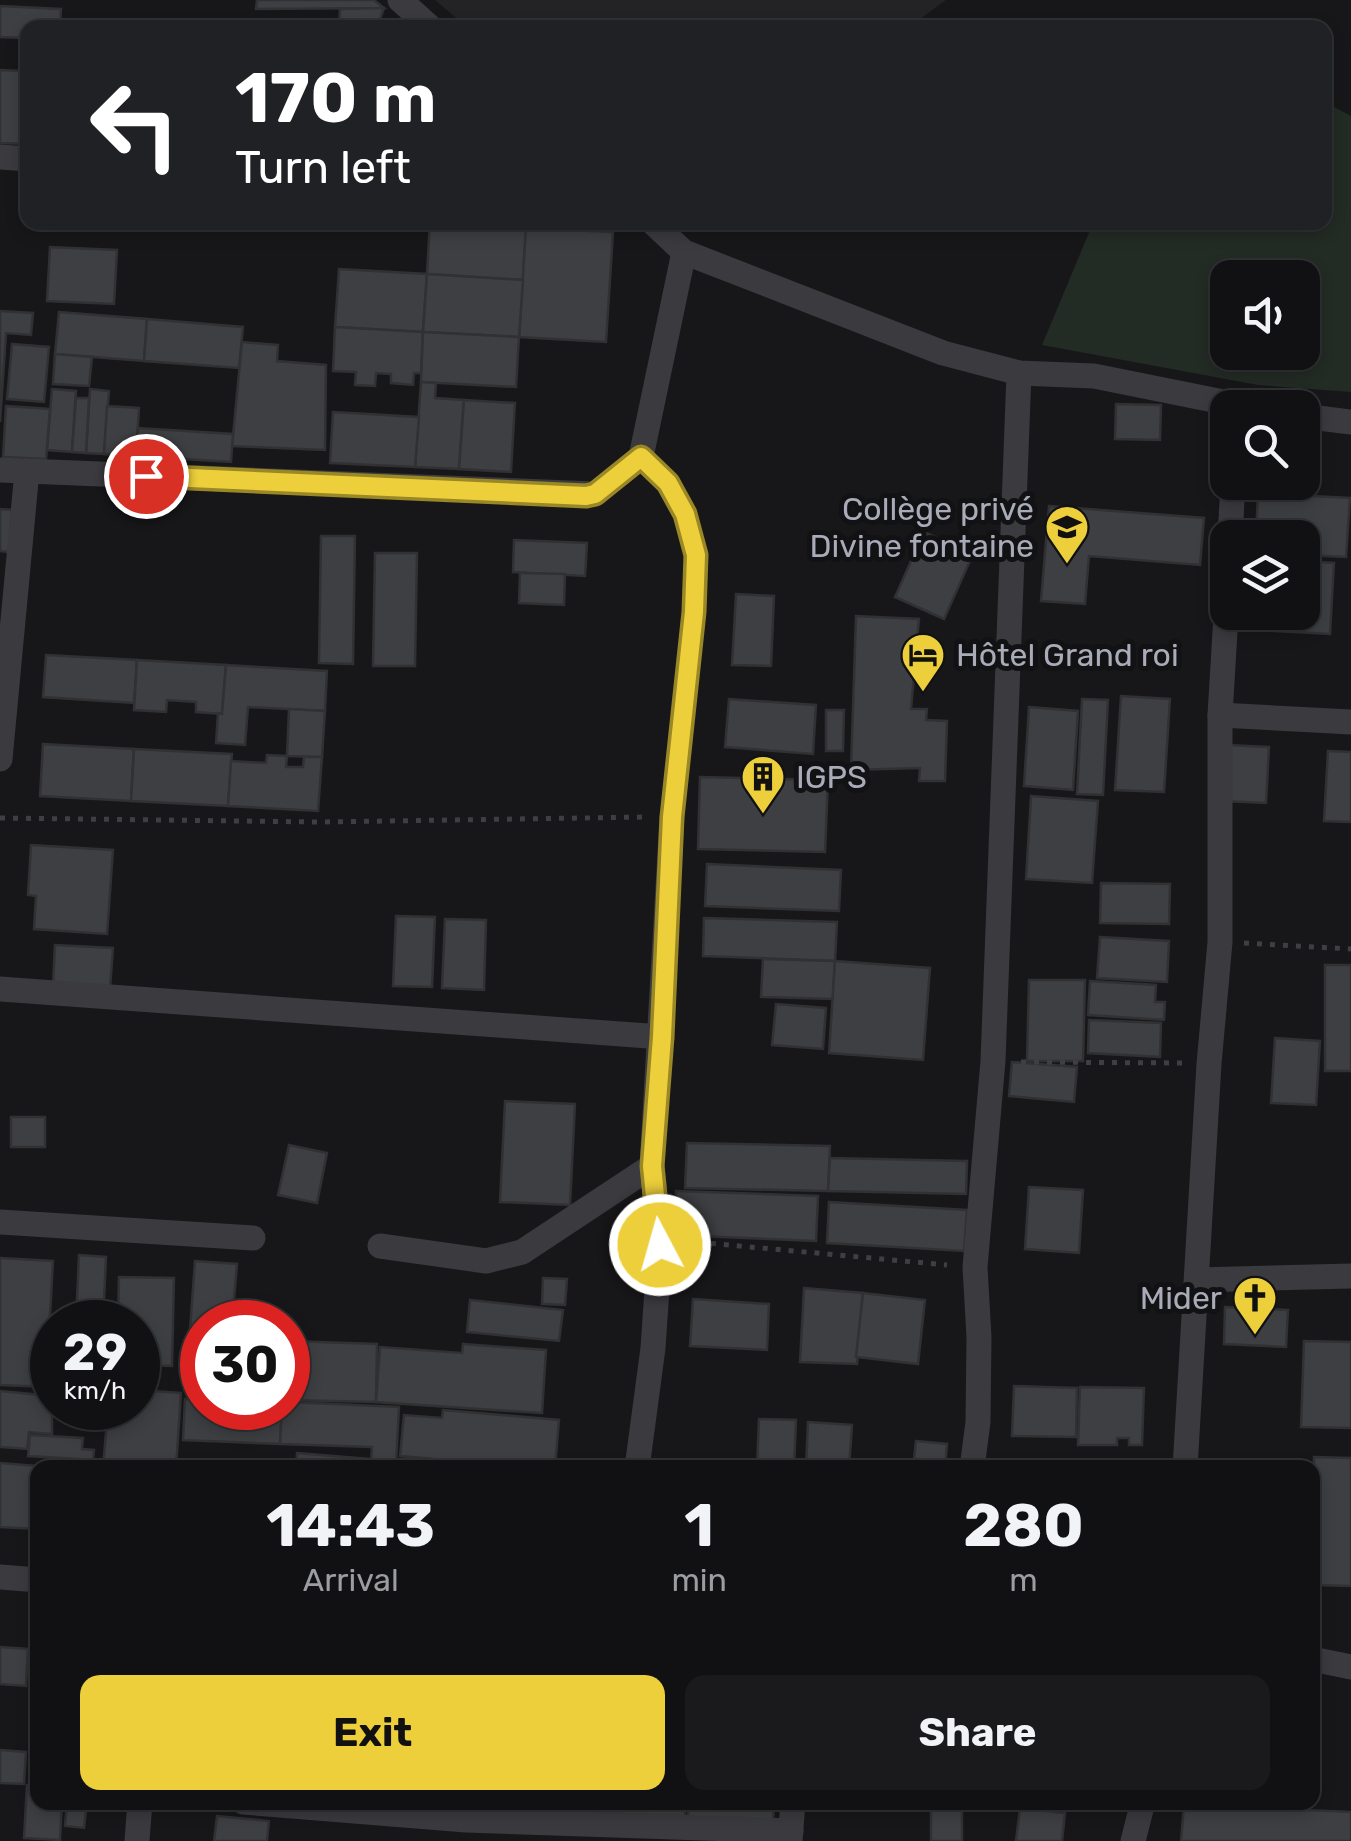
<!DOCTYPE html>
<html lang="en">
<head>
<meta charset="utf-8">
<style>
	:root { --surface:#111113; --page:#1a1a1c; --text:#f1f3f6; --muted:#9c9da0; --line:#303133; --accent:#edcf3b }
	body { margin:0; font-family:Rubik,sans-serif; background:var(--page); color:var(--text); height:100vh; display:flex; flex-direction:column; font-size:38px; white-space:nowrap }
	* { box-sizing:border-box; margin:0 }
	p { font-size:32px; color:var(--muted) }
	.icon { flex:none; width:55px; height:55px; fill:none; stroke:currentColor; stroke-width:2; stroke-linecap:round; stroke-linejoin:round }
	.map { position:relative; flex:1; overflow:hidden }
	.details { position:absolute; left:30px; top:1460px; width:1290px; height:350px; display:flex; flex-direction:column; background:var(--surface); border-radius:20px; box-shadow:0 5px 15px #0003,0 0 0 2px var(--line) }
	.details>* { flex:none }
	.top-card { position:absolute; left:20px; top:20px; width:1312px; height:210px; border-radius:20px; box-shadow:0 5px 15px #0003,0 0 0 2px var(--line); background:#202124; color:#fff; overflow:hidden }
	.buttons { position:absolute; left:1210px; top:260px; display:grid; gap:20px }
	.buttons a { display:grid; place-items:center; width:110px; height:110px; border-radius:20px; background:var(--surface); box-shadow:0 5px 15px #0003,0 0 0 2px var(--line); font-size:50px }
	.speed { position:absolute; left:30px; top:1300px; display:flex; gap:20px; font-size:50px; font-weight:700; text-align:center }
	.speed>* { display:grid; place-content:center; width:130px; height:130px; border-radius:50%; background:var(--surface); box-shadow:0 5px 15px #0003,0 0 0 2px var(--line); line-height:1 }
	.speed small { font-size:25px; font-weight:400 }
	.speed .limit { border:15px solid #d22; background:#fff; color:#111 }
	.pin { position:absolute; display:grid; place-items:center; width:85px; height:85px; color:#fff; margin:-42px; border:5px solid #fff; border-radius:50%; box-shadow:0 2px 10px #0007 }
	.me { position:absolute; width:110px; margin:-55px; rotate:354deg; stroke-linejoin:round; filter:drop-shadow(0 0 8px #0008) }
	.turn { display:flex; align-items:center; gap:35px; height:210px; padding:0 50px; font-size:45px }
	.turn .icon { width:130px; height:130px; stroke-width:2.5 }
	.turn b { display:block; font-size:70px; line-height:85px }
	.eta { display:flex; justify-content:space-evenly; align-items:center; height:170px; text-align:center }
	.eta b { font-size:60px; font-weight:700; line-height:70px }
	.action { display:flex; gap:20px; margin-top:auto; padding:20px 50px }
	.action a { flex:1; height:115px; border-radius:20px; background:var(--accent); color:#111; font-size:40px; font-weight:700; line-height:115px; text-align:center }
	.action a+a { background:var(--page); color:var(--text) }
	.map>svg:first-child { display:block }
</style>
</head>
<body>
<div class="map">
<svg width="1351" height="1841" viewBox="0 0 1351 1841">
	<rect width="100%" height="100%" fill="#171719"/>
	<polygon fill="#232326" points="435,0 946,0 909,27 468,28"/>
	<path fill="#232b25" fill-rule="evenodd" d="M1325,102L1351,116V392L1258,385L1042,345L1093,223L1325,222ZM1228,278H1302V352H1228Z"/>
	<g fill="#3e3f42" stroke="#313134" stroke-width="2.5">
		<polygon points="257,0 374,0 384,8 256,9"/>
		<polygon points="0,6 61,9 60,28 28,28 28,144 0,143 0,70 21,71 23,38 0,37"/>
		<polygon points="384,8 377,28 339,28 340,9"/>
		<polygon points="43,222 117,222 117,227 43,225"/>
		<polygon points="430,222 526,228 523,280 427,274"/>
		<polygon points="526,228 613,232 606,342 519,337"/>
		<polygon points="50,247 117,250 114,304 47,301"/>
		<polygon points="339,269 427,274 423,332 335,327"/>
		<polygon points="427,274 523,280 519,337 423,332"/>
		<polygon points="0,311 33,313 31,335 6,333 0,422"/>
		<polygon points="59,312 147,319 144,361 55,354"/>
		<polygon points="147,319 243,327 239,368 144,361"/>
		<polygon points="335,327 423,332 421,373 414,373 413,385 391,383 391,374 376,373 375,386 355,385 356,372 333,371"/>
		<polygon points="423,332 519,337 516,387 421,382"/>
		<polygon points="242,342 278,345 277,361 326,365 325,450 232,446"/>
		<polygon points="12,344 49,347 44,402 7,399"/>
		<polygon points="55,354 92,357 89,386 53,384"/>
		<polygon points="421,382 436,383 435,398 464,400 459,469 415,467"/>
		<polygon points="52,389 76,391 72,452 47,450"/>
		<polygon points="90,389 109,391 104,454 86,453"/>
		<polygon points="76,398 89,398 86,453 72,452"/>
		<polygon points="464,400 515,403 511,472 459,469"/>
		<polygon points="1116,404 1161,405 1160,440 1115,439"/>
		<polygon points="6,406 50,409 46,459 3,457"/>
		<polygon points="107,406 139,408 136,456 104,454"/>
		<polygon points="333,412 419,417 415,467 330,463"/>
		<polygon points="138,428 233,434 231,462 136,456"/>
		<polygon points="1258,493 1350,498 1346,557 1302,555 1302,538 1256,538"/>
		<polygon points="1049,506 1204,518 1200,565 1089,556 1085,604 1041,601"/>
		<polygon points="0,509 12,510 9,552 0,551"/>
		<polygon points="924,532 973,554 944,619 895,597"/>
		<polygon points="321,536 355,536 353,664 319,663"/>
		<polygon points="514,540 587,543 585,576 513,572"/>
		<polygon points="375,553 417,553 415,666 373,666"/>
		<polygon points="1302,561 1334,563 1330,634 1241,629 1242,612 1302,612"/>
		<polygon points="520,573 565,574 564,605 519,603"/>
		<polygon points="736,594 774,596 771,666 732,665"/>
		<polygon points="856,616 919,619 911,709 927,709 926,720 947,721 945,781 919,781 920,768 851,770"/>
		<polygon points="46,655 137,660 134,703 43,697"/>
		<polygon points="137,660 226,665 222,714 196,712 196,702 167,700 166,712 134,710"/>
		<polygon points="226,665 327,671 325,711 248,707 245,745 216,743 218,713 222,714"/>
		<polygon points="1121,696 1170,699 1164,792 1115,790"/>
		<polygon points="729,699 816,705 813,754 725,747"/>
		<polygon points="1082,699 1108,700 1103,795 1077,794"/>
		<polygon points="1029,707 1078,711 1073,790 1024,786"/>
		<polygon points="289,709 325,711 322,757 287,756"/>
		<polygon points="826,710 844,710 843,751 826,751"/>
		<polygon points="43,744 134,749 131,801 40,796"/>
		<polygon points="1227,745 1269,747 1266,803 1224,801"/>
		<polygon points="134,749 232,754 228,806 131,801"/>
		<polygon points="1328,751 1351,752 1351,822 1324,821"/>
		<polygon points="267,755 287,756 286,767 303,767 304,757 322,757 318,811 228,806 231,761 266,763"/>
		<polygon points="700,777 828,780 825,852 698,849"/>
		<polygon points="1031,796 1098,801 1092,883 1026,879"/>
		<polygon points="31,845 113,850 107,934 34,929 36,896 28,895"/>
		<polygon points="707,864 841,870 839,911 705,906"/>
		<polygon points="1101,883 1170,884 1169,924 1100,923"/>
		<polygon points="396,916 435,917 432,987 393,986"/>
		<polygon points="704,918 837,922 835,961 703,956"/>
		<polygon points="445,919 486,920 484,990 442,988"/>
		<polygon points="1100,937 1169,941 1167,982 1097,978"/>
		<polygon points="55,945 113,948 110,988 53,984"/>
		<polygon points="763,959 835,961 833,999 761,997"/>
		<polygon points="835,961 930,968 923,1060 829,1053"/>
		<rect x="1325" y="965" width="26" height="106"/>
		<polygon points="1029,980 1085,980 1083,1061 1027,1061"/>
		<polygon points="1090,981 1156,985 1155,1002 1165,1002 1164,1020 1088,1015"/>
		<polygon points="776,1004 826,1008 823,1049 772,1045"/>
		<polygon points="1089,1020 1161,1023 1160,1057 1088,1053"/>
		<polygon points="1275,1038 1320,1041 1316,1105 1271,1103"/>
		<polygon points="1012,1062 1077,1067 1074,1102 1009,1096"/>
		<polygon points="505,1101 575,1104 570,1205 500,1202"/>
		<rect x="11" y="1117" width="34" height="30"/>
		<polygon points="687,1143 830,1146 828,1191 685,1188"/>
		<polygon points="289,1145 327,1153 317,1203 278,1195"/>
		<polygon points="830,1158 967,1161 966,1194 828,1191"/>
		<polygon points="1029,1187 1083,1190 1079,1253 1025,1249"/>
		<polygon points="676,1191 818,1196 816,1241 674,1235"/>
		<polygon points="829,1202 967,1210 964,1251 827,1243"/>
		<polygon points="79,1255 106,1257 103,1322 76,1322"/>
		<polygon points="0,1258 53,1261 46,1387 0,1385"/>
		<polygon points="195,1261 237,1264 232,1322 202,1322 202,1358 188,1357"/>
		<polygon points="119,1277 174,1278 172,1366 138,1365 138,1322 118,1322"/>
		<polygon points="543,1278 567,1279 565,1305 542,1304"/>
		<polygon points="804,1288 863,1293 857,1364 800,1362"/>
		<polygon points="863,1293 925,1300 918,1364 856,1357"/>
		<polygon points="693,1299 769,1304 767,1350 690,1346"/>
		<polygon points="470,1300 563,1310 559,1341 467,1332"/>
		<polygon points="1225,1307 1288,1310 1286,1347 1224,1344"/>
		<polygon points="288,1341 377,1344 376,1402 288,1400"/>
		<polygon points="1304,1341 1351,1342 1351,1428 1301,1427"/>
		<polygon points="463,1344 546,1350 542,1413 376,1402 380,1347 462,1353"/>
		<polygon points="1014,1386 1077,1388 1076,1437 1012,1436"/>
		<polygon points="1080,1387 1144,1388 1142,1445 1129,1445 1129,1438 1117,1438 1117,1445 1078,1445"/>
		<polygon points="138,1390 181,1393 176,1468 103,1468 108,1408 138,1408"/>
		<polygon points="0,1391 52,1396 52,1434 29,1432 27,1449 0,1447"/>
		<polygon points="185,1399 202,1399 202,1408 282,1408 280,1444 183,1440"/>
		<polygon points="288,1402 399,1407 396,1463 371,1462 372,1447 280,1444 282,1408 288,1408"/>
		<polygon points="443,1410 559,1420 555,1467 518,1464 518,1468 485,1468 433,1463 433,1459 400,1456 404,1415 442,1418"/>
		<polygon points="759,1419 796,1420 794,1468 757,1468"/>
		<polygon points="808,1422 852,1425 849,1468 806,1468"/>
		<polygon points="30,1435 83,1438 82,1449 94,1450 93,1460 28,1456"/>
		<polygon points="916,1441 947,1444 945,1468 913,1468"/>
		<polygon points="297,1453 369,1459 369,1468 296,1468"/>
		<polygon points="1314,1457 1351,1458 1351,1586 1312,1585"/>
		<polygon points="0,1463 61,1468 38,1468 38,1529 0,1527"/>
		<polygon points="0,1647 28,1649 26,1686 0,1684"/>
		<polygon points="0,1750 26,1752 24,1784 0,1783"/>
		<polygon points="27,1785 38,1785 38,1802 62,1802 60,1840 24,1838"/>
		<polygon points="67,1802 87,1802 84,1828 65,1826"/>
		<polygon points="589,1802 685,1802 685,1816 589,1813"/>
		<polygon points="689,1802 774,1802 773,1821 688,1817"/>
		<rect x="931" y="1802" width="31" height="39"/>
		<polygon points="1184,1805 1351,1812 1351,1841 1181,1841"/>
		<polygon points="1020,1808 1065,1813 1062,1841 1016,1841"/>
		<polygon points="217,1816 269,1821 267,1841 214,1841"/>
	</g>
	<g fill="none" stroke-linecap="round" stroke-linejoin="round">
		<g stroke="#3e3e44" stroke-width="5" stroke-dasharray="5 8" stroke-linecap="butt">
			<polyline points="0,818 321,822 647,817"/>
			<polyline points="1244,943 1351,949"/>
			<polyline points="1021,1062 1185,1063"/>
			<polyline points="685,1241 947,1265"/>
		</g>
		<polyline stroke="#3a3a3f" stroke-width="12" points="641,457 668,483 685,514 696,555 695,612 672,817"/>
		<g stroke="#3a3a3f" stroke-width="25">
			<polyline points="400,0 431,28"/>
			<polyline points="0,157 28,159"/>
			<polyline points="652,222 684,252 943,353 1019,373 1094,376 1253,408"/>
			<polyline points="1302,416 1351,422"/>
			<polyline points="0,470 595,494 641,457 684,252"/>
			<polyline points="1230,538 1233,482"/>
			<polyline points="1220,715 1351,722"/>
			<polyline points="0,759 27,471"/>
			<polyline points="0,989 662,1037"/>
			<polyline points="0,1222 253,1238"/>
			<polyline points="380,1246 486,1261 522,1252 652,1166"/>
			<polyline points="1197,1280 1351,1276"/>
			<polyline points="637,1468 653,1348 660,1245 652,1166 672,817"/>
			<polyline points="972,1468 978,1422 979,1337 975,1267 993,1061 1019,373"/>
			<polyline points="1185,1468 1209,1064 1220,942 1220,715 1228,582"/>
			<polyline points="0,1577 38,1580"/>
			<polyline points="1312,1659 1351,1667"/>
			<polyline points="243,1802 466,1820 791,1831"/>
			<polyline points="137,1841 140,1802"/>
			<polyline points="790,1841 793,1802"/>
			<polyline points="1133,1841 1143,1802"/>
		</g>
	</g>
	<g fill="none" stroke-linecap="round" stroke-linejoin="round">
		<defs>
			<polyline id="route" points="146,476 586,496 595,494 641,457 668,483 685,514 696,555 694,612 672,817 662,1037 652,1166 660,1245"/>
		</defs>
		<use href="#route" stroke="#9a8726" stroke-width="25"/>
		<use href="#route" stroke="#edcf3b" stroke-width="18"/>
	</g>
	<defs>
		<symbol id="school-pin" viewBox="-11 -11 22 30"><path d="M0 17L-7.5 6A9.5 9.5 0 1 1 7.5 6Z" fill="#edcf3b" stroke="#121214"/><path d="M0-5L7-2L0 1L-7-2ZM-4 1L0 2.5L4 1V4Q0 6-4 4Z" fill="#111"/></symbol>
		<symbol id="hotel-pin" viewBox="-11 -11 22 30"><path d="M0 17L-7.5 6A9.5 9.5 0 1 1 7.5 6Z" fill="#edcf3b" stroke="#121214"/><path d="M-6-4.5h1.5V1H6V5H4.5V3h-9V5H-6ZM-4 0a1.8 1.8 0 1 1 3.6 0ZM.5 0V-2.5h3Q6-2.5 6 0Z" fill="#111"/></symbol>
		<symbol id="building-pin" viewBox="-11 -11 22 30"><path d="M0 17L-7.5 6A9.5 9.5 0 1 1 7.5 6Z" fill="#edcf3b" stroke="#121214"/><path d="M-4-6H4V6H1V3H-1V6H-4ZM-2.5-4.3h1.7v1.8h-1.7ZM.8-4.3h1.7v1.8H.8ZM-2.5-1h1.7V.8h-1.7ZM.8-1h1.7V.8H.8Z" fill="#111"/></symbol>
		<symbol id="church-pin" viewBox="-11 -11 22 30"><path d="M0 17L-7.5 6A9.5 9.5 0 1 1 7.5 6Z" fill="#edcf3b" stroke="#121214"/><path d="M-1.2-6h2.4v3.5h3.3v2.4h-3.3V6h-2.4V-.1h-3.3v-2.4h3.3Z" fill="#111"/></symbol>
	</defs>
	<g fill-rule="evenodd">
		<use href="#school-pin" x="1042" y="502" width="50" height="68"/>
		<use href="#hotel-pin" x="898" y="630" width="50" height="68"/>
		<use href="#building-pin" x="738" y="752" width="50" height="68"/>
		<use href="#church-pin" x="1230" y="1273" width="50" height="68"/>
	</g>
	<g text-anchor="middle" stroke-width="10" stroke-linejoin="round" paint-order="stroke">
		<g font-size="32" fill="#a9abb8" stroke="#121214" text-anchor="end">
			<text x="1034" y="520">Collège privé<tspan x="1034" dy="37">Divine fontaine</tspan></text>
			<text x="956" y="666" text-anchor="start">Hôtel Grand roi</text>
			<text x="796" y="788" text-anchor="start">IGPS</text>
			<text x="1222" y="1309">Mider</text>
		</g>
	</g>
</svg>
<div class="buttons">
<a><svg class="icon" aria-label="sound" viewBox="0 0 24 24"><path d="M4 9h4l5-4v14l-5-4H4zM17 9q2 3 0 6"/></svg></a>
<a><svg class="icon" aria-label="search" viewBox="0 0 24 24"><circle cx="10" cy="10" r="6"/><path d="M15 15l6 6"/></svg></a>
<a><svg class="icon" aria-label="layers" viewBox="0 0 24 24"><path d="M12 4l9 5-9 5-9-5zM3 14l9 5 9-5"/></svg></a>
</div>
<div class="speed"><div>29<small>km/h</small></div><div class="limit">30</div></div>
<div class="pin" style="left:146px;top:476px;background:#d93025"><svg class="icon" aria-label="arrive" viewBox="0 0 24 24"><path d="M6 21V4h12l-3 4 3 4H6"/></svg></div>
<svg class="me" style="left:660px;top:1245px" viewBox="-20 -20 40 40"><circle r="17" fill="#edcf3b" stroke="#fff" stroke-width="3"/><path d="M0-11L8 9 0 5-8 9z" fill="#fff"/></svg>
<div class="top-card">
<div class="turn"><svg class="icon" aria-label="left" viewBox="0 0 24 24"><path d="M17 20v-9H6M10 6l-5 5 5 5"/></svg><div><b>170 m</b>Turn left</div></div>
</div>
<section class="details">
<div class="eta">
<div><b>14:43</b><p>Arrival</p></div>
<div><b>1</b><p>min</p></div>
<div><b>280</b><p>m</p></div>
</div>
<div class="action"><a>Exit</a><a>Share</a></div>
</section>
</div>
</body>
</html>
